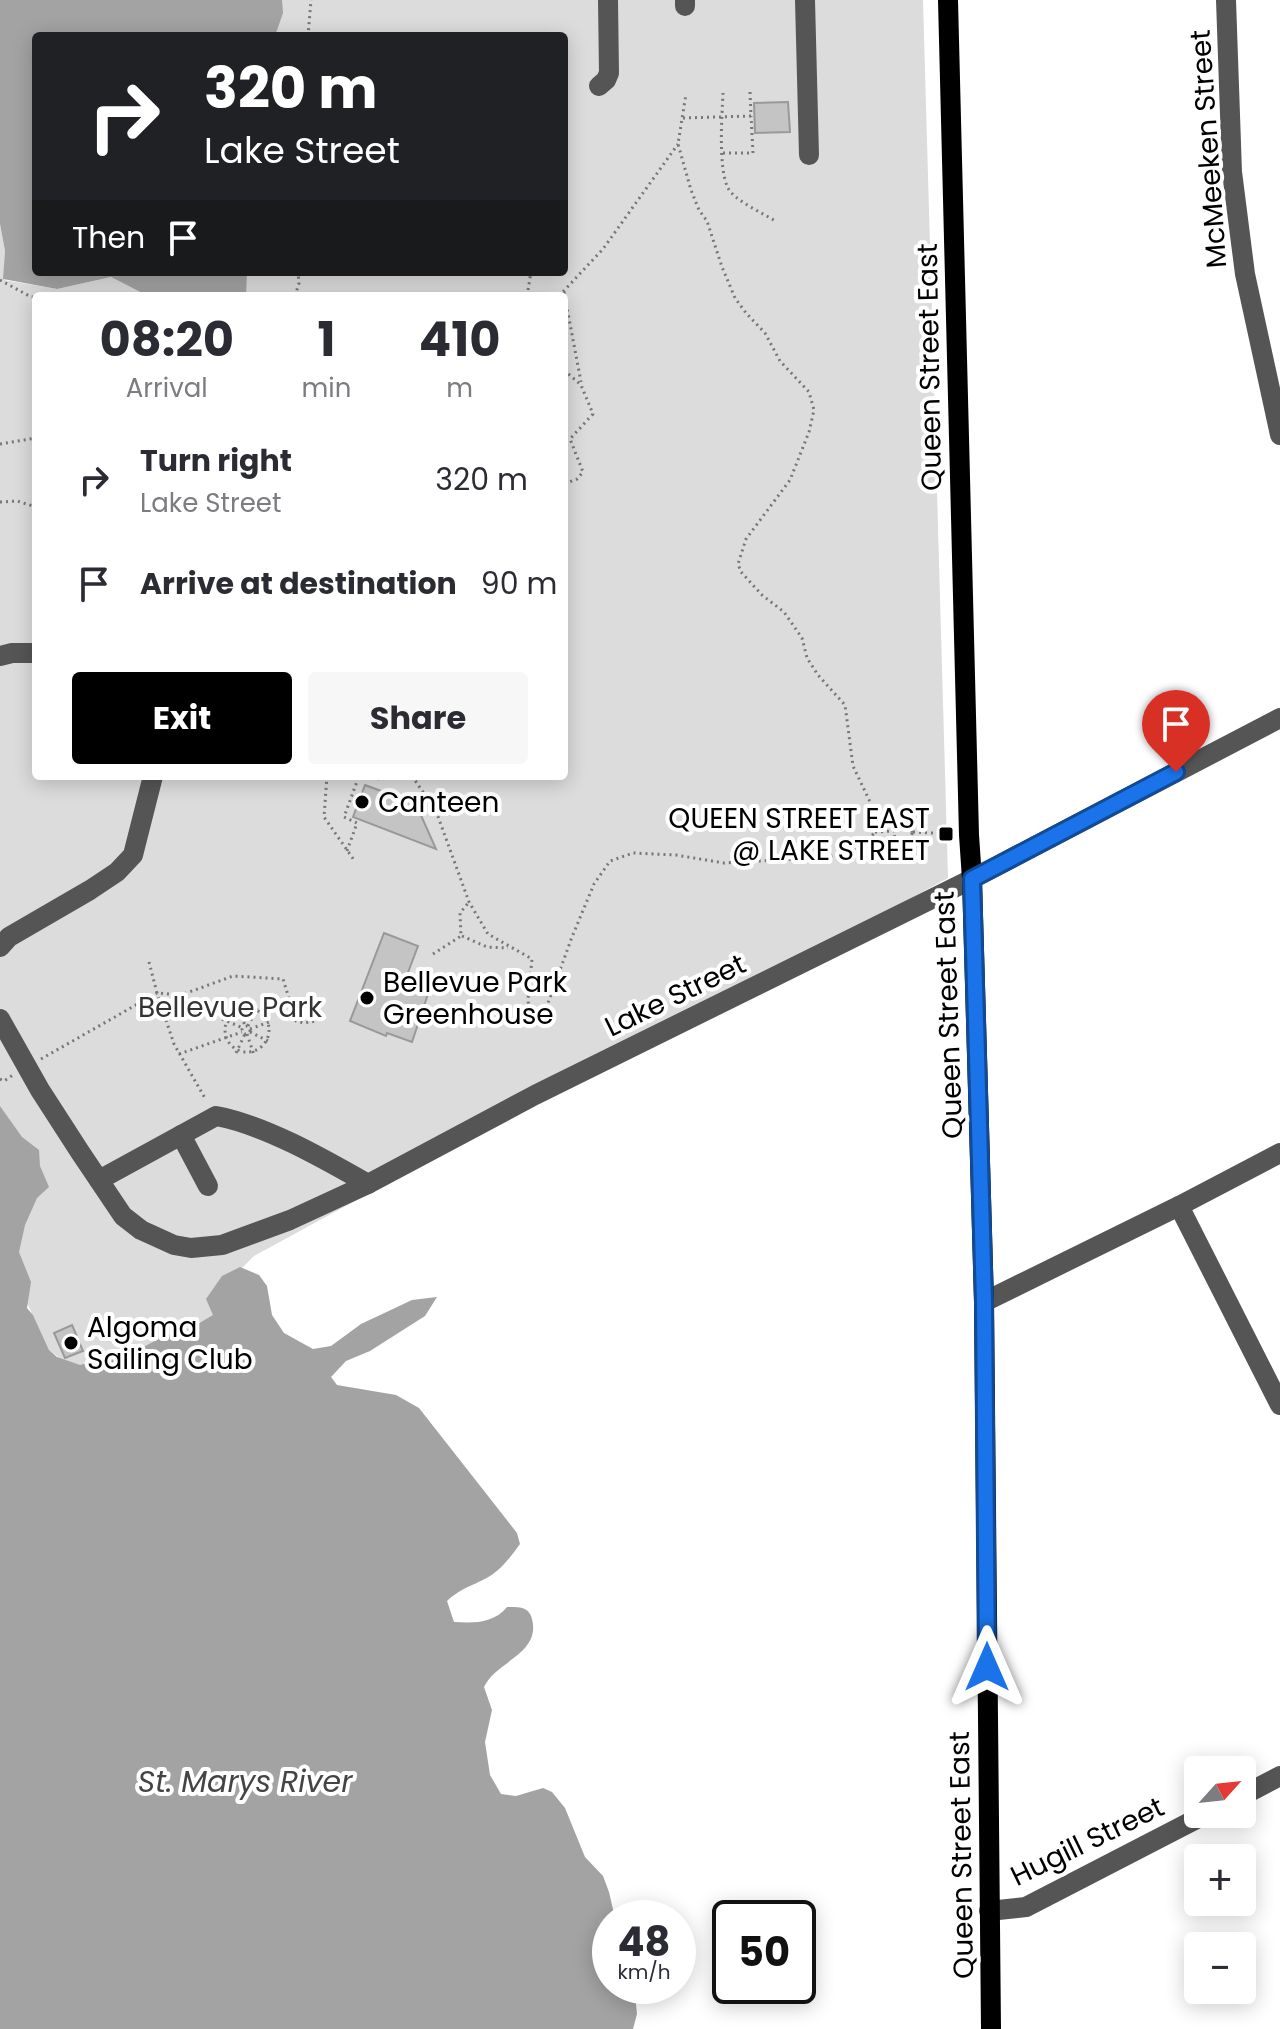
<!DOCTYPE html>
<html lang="en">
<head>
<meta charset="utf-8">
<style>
	:root { --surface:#fff; --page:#f7f7f7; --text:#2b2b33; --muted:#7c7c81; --accent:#000 }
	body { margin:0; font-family:Poppins,sans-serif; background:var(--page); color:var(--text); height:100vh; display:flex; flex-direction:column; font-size:30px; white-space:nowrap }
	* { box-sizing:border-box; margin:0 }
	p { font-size:26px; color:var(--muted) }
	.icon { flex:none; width:44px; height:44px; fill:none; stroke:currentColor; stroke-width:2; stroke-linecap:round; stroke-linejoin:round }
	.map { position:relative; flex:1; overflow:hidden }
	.side { position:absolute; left:32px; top:292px; width:536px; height:488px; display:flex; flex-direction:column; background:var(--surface); border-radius:8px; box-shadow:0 4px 20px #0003 }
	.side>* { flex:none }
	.hud { position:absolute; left:32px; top:32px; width:536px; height:244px; border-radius:8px; box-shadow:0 4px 20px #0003; background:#202124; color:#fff; overflow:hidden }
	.needle { width:52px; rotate:63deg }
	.buttons { position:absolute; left:1184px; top:1756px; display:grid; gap:16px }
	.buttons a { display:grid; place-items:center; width:72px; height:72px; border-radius:8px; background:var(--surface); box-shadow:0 4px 20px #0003; font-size:40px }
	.speed { position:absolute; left:592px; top:1900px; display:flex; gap:16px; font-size:40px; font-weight:700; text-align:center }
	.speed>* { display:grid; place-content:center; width:104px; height:104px; border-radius:50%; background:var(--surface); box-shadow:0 4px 20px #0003; line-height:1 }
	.speed small { font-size:20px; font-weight:400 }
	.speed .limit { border:4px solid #111; border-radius:12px; background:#fff; color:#111 }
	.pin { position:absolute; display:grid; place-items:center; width:68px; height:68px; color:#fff; margin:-82px -34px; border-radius:50% 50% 50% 0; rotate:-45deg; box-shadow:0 0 8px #0007 }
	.pin .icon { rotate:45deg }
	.me { position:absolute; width:88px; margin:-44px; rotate:0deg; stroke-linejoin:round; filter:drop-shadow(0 0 6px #0008) }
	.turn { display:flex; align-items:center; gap:28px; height:168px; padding:0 40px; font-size:36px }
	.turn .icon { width:104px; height:104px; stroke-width:2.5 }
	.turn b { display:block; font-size:56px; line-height:68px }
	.then { display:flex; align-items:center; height:76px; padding:0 40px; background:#0003; gap:16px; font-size:30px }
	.eta { display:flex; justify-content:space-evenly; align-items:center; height:136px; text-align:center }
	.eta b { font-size:48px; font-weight:700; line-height:56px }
	.primary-button { display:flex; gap:16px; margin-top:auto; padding:16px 40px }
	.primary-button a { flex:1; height:92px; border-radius:8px; background:var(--accent); color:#fff; font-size:32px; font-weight:700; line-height:92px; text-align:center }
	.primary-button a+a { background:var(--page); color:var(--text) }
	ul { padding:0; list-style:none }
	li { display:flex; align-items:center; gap:24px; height:104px; padding:0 40px }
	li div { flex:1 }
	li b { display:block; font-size:30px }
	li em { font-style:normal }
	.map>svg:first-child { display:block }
</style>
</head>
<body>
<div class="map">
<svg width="1280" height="2029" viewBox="0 0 1280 2029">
	<rect width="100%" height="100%" fill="#fff"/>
	<polygon fill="#dcdcdc" points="272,0 923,0 948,878 254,1256 237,1273 258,1327 89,1380 49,1350 21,1290 0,1171 0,224 5,251 4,280 57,289 111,277 148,296 36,296 36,469 33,470 36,475 36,776 564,776 564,296 234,296 237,272 564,272 564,36 268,36"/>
	<g fill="#a3a3a3">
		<polygon points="0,0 282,0 283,13 275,36 36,36 36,272 247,272 246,296 148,296 111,277 57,289 3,279 5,251 0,224"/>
		<path d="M0,1106L22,1137L39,1150L40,1166L49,1187L37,1198L25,1225L19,1252L31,1282L27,1308L33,1315L49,1350L57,1357L80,1365L136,1351L166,1335L186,1331L213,1315L206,1299L222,1276L240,1267L259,1275L267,1286L272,1315L284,1333L313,1349L331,1346L361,1324L412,1300L437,1297L425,1316L370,1351L346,1361L331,1377L337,1385L396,1395L419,1408L517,1533L520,1544C512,1555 504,1566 493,1574C477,1585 463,1586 447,1601L454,1622C473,1623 493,1624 507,1607C518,1607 529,1606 532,1619C541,1654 496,1661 484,1687L492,1710L485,1742L490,1775L501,1794L516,1796L543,1788L552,1792L565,1808L585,1857L603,1876L609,1892L615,1918H610V1986H634L637,2014L633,2029H0Z"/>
	</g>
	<g fill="#c4c4c4" stroke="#999" stroke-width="2">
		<polygon points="788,102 790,132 755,133 754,103"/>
		<polygon points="365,785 416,804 436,849 353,817"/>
		<polygon points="384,933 418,946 404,983 429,991 412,1042 387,1033 386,1036 350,1021"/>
		<polygon points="72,1325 83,1351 65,1358 54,1333"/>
	</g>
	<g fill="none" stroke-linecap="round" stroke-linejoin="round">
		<g stroke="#777" stroke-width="3" stroke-dasharray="2 4" stroke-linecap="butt">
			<polyline points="308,36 311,0"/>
			<path d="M723,93C722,116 718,168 728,188C735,201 763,213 775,221"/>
			<polyline points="683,118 751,116 750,92"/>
			<polyline points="723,153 753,153 751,116"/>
			<polyline points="0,280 31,297 36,297"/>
			<polyline points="564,292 581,382"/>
			<polyline points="295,296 299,283 298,272"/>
			<polyline points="527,296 531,272"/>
			<polyline points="559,296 603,249 678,144"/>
			<polyline points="564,370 581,385 593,414 570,439 583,472 577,479 564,484"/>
			<polyline points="0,444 36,438"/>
			<polyline points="0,502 17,501 36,507"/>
			<polyline points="327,776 324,817 354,860"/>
			<polyline points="372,776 381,780 382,776"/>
			<polyline points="412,776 436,811 469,902 488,934 532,959 528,999 530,1025"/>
			<circle cx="903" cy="833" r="9"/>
			<polyline points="875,832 894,831"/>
			<polyline points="913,832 953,834"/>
			<polyline points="347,851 357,823 344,817 359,776"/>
			<polyline points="462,936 487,947 508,948"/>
			<polyline points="433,954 461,936 460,913 469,902"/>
			<polyline points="149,962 157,993 181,995 233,976 283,979 296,1021 304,1023 316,1021"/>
			<polyline points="238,1005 245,1026"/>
			<circle cx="247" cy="1030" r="22"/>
			<polyline points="222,1019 243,1028"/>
			<polyline points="530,1025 544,1014 572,937 594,884 610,861 633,853 676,855 724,863 829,857 864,845 875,832 872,806 853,766 845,705 818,675 807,658 802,638 784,612 762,595 741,572 738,564 746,539 790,480 809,432 814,410 809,392 780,361 765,333 746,313 735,298 722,267 707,221 699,210 691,190 678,144 686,94"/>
			<circle cx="246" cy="1030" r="4"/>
			<polyline points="248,1026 258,1006"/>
			<polyline points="250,1029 272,1021"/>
			<polyline points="250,1032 270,1042"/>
			<polyline points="247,1034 254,1055"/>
			<polyline points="236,1053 245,1034"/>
			<polyline points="179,1054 242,1032"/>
			<polyline points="41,1059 157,993 174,1044 206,1100"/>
			<polyline points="0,1079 4,1081 13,1075"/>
		</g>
		<g stroke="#555" stroke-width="20">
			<polyline points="685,0 685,6"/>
			<polyline points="805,0 809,155"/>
			<polyline points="1226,0 1232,172 1245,274 1280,435"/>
			<polyline points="599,86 606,80 609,73 608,0"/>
			<polyline points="0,656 12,653 36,653"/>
			<polyline points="0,947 9,937 90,890 117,872 133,855 153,776"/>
			<polyline points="0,1019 40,1090 80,1152 123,1216 141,1230 174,1245 191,1248 222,1245 290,1220 368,1184 535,1095 972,879 1280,718"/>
			<polyline points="181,1135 208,1186"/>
			<path d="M99,1180L216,1116C265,1125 324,1159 368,1184"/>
			<polyline points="1179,1206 1280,1405"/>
			<polyline points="984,1302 1179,1206 1280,1153"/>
			<polyline points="1242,1796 1280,1776"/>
			<polyline points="989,1911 1026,1907 1206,1814"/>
		</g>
		<polyline stroke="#000" stroke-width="20" points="948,0 969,835 972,879 984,1302 991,2029"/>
	</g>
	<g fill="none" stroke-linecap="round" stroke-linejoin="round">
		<defs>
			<polyline id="route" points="987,1667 984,1302 972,879 1176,772"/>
		</defs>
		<use href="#route" stroke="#114b97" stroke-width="20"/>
		<use href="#route" stroke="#1a73e8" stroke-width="14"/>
	</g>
	<g fill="#000" stroke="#fff" stroke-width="3">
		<circle cx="362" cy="802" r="8"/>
		<rect x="938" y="826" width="16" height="16" rx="4"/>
		<circle cx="367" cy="998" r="8"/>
		<circle cx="71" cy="1343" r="8"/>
	</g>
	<g text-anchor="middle" stroke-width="8" stroke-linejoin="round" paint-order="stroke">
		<g font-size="28" fill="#000" stroke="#fff">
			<text transform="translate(1208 149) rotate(-94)" y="10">McMeeken Street</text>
			<text transform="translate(929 367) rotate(-91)" y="10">Queen Street East</text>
			<text transform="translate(675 995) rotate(-26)" y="10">Lake Street</text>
			<text transform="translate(948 1015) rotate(-92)" y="10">Queen Street East</text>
			<text transform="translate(1087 1841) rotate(-26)" y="10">Hugill Street</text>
			<text transform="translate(961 1855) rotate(-91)" y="10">Queen Street East</text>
		</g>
		<g font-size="28" fill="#000" stroke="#fff" text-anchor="start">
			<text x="378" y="812">Canteen</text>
			<text x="930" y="828" text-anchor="end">QUEEN STREET EAST<tspan x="930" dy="32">@ LAKE STREET</tspan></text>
			<text x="383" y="992">Bellevue Park<tspan x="383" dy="32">Greenhouse</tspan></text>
			<text x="87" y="1337">Algoma<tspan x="87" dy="32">Sailing Club</tspan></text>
		</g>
		<g font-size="28" fill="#333" stroke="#fff">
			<text x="230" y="1017">Bellevue Park</text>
		</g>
		<g font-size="30" font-style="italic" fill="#444" stroke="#fff">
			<text x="245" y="1792">St. Marys River</text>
		</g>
	</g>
</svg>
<div class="buttons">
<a><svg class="needle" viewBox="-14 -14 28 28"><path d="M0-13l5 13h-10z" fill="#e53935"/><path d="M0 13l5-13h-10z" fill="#7c7c81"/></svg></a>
<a>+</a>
<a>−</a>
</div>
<div class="speed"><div>48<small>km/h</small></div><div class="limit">50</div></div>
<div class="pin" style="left:1176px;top:772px;background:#d93025"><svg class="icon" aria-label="arrive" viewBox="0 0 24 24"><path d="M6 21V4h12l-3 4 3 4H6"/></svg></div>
<svg class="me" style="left:987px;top:1667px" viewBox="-20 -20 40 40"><path d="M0-17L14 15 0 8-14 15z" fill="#1a73e8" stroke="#fff" stroke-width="4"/></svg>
<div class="hud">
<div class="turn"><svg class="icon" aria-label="right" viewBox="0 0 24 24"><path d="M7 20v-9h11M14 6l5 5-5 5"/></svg><div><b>320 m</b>Lake Street</div></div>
<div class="then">Then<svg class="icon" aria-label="arrive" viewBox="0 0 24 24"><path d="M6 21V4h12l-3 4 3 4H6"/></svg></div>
</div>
<section class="side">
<div class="eta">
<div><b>08:20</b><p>Arrival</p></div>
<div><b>1</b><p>min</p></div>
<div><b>410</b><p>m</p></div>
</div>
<ul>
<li><svg class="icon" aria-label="right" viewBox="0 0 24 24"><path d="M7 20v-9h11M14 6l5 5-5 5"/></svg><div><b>Turn right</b><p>Lake Street</p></div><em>320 m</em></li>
<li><svg class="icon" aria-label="arrive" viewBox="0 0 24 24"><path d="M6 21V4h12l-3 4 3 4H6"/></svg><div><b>Arrive at destination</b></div><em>90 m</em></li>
</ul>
<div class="primary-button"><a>Exit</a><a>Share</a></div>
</section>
</div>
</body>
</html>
